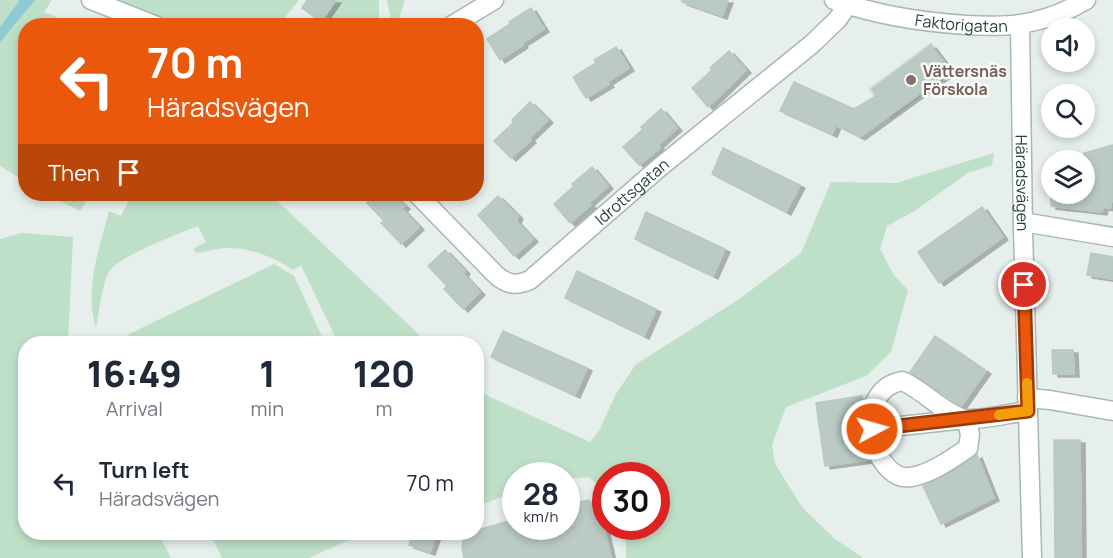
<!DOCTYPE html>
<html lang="en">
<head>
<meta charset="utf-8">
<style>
	:root { --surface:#fff; --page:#f2f2f3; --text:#1f2937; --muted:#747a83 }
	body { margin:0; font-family:Manrope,sans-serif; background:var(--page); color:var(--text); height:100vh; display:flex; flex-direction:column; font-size:22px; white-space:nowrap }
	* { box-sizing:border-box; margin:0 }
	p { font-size:20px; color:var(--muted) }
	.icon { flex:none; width:33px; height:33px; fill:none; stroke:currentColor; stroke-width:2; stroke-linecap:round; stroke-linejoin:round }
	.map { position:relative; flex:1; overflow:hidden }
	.sheet { position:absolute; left:18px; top:336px; width:466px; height:204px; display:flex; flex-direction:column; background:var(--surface); border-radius:24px; box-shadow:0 3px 9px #0003 }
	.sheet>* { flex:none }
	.banner { position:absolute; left:18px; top:18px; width:466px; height:183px; border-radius:24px; box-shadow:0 3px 9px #0003; background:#ea580c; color:#fff; overflow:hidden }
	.buttons { position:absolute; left:1041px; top:18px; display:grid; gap:12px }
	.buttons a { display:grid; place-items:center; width:54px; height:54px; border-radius:50%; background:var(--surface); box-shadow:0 3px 9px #0003; font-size:30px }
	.speed { position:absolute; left:502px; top:462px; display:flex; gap:12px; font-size:30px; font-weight:700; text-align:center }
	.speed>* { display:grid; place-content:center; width:78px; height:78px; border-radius:50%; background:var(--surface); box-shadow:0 3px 9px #0003; line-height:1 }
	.speed small { font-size:15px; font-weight:400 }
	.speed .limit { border:9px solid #d22; background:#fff; color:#111 }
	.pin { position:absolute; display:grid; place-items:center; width:51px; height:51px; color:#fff; margin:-26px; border:3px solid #fff; border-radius:50%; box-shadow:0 2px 6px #0007 }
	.me { position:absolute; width:66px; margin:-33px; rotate:84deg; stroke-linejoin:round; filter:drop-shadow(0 0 4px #0008) }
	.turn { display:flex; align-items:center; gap:21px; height:126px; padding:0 30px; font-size:27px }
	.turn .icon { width:78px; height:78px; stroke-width:2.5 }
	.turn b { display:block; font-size:42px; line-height:51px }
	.then { display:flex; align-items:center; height:57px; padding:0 30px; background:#0003; gap:12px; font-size:22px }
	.eta { display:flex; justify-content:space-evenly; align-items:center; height:102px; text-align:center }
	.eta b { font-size:36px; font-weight:800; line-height:42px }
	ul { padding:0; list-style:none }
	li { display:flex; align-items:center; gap:18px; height:90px; padding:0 30px }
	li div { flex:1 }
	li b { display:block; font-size:22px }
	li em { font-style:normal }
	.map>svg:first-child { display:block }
</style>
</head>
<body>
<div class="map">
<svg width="1113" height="558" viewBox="0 0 1113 558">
	<defs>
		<filter id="shadow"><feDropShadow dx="5" dy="3" stdDeviation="0" flood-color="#0004"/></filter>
	</defs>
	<rect width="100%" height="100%" fill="#e6efeb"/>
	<polygon fill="#d4dfda" points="931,42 954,72 891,119 868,89"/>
	<g fill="#bfe0c8">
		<polygon points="0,0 52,0 44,12 76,25 26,26 25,181 0,166"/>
		<polygon points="118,0 299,0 278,26 179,25"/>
		<polygon points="336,0 379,0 379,25 311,26 315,18 321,22"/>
		<polygon points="387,0 405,0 399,18 403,25 392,25"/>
		<polygon points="994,153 992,165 968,173 916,210 887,226 880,249 893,274 908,290 891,352 866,376 786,407 772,445 775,464 802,507 835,539 863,558 626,558 626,527 657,526 657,476 606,476 606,490 588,477 567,479 567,476 516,476 516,492 477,506 477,391 590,442 599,431 616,394 636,364 738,300 801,253 831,182 896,183"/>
		<polygon points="48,194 91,194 80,211"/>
		<path d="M132,194H270L428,343H338L301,265L293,270C273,257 250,247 225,248C215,249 206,252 196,253L193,249L206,242L198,226C180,233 121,256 111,269C102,281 99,313 96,328C84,288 99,250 109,211L121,216Z"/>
		<polygon points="21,233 73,237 68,343 26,344 26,532 158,533 171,558 0,558 0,239"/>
		<polygon points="274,264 294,276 325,343 126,343 129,334"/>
		<polygon points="210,533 364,533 309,558 222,558"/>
	</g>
	<polygon fill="#8ec9d4" points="20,0 35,0 0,42 0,27"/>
	<g fill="#bbcac4" stroke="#b8c9c2" stroke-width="1.5" filter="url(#shadow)">
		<polygon points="307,0 336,0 321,22 302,8"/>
		<polygon points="682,0 728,0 722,16 682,2"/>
		<polygon points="531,8 544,29 522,43 523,45 500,60 487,39 510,24 509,22"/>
		<polygon points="931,45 951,71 860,137 836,125 832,134 780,111 794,82 854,109 876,96 872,89"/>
		<polygon points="616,47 629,68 607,82 609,84 586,98 573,77 596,63 594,60"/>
		<polygon points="729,51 746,70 708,107 692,88 712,70 710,68"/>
		<polygon points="530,102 548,120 529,138 531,140 511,158 494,141 514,122 512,120"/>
		<polygon points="661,109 677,128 658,145 660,148 639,165 623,147 643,129 641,127"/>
		<polygon points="1113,145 1113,195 1110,208 1103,207 1102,212 1051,206 1051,194 1084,194 1084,153"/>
		<polygon points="723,148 800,185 786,212 712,174"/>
		<polygon points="592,167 608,186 589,203 591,205 570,223 554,204 574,186 572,184"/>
		<polygon points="376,194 392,194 405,206 402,209 419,227 401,244 381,223 384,221 367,203"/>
		<polygon points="498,196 518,216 516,221 533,239 514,256 478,215"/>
		<polygon points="982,207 1003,237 939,283 918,252"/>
		<polygon points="646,212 725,249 713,276 635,239"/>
		<polygon points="445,250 465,271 463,274 480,292 463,309 444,289 447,286 428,266"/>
		<polygon points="1091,253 1113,257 1113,279 1087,275"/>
		<polygon points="577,271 656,309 644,336 565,298"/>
		<polygon points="503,331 587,368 575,395 491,357"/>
		<polygon points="935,336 986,371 961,406 910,372"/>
		<polygon points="1052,350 1073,350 1074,374 1053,374"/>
		<polygon points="862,396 861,436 869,460 825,466 816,403"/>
		<polygon points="1054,440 1080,440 1081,558 1055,558"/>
		<polygon points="977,455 994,498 941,524 923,486 946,475"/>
		<polygon points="588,500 600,510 611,558 464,558 462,548 464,532 477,532 477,530 516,519 516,526 567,526 567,505"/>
		<polygon points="413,532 437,532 430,552 409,545"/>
	</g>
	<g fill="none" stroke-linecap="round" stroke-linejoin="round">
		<defs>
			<g id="minor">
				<polyline points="91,0 157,26"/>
				<path id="s1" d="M834,0C876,15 921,22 966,25C984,26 1003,27 1021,24C1045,20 1066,12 1086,0"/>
				<path id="s2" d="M1020,24L1023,230L1032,558"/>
				<polyline points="451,26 494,0"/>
				<path id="s3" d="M417,194L497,276C509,285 516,286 530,280L660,167L812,44L837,20L848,5"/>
				<polyline points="1023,222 1113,237"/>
				<polyline points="1027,398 1050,400 1113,411"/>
				<path d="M872,429L966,419L970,434L968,448C951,459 931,474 911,477C873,483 849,391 902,381C921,388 949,418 967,419C983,420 1011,413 1028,411"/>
			</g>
		</defs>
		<use href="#minor" stroke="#a8b8b2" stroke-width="21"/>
		<use href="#minor" stroke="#fff" stroke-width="18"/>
	</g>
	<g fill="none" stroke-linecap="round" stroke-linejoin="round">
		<defs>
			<polyline id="route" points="872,429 1028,411 1024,285"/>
		</defs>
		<use href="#route" stroke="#983908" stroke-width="15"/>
		<use href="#route" stroke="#ea580c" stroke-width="10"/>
		<polyline stroke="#f59e0b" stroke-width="10" points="999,415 1028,411 1027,383"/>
	</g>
	<circle fill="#8d6e63" stroke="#f7fbf9" stroke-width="2" cx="911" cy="80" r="6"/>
	<g text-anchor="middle" stroke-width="5" stroke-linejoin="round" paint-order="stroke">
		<g font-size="16" fill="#24423a" stroke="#f7fbf9">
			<text dy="6" stroke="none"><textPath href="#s1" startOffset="130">Faktorigatan</textPath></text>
			<text dy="6" stroke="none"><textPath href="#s2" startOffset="159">Häradsvägen</textPath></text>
			<text dy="6" stroke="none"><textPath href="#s3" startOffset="285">Idrottsgatan</textPath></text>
		</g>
		<g font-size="16" font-weight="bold" fill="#785e54" stroke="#f7fbf9" text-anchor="start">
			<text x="923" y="77">Vättersnäs<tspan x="923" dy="18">Förskola</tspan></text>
		</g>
	</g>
</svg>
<div class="buttons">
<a><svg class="icon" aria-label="sound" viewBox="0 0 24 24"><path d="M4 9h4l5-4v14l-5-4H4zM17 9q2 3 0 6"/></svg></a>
<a><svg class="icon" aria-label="search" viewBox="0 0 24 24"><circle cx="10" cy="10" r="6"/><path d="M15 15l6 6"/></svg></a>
<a><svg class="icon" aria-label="layers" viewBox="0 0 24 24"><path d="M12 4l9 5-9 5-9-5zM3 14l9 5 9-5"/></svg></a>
</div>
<div class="speed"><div>28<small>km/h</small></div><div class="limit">30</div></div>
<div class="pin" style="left:1024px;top:285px;background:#d93025"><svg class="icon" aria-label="arrive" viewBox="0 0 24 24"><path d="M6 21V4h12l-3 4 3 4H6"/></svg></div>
<svg class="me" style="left:872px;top:429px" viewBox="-20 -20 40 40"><circle r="17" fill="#ea580c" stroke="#fff" stroke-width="3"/><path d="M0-11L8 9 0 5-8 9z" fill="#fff"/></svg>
<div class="banner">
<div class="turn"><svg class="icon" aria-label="left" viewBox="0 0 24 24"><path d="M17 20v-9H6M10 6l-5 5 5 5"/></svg><div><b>70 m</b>Häradsvägen</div></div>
<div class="then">Then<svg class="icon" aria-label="arrive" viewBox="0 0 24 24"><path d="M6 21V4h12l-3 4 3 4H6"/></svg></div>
</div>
<section class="sheet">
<div class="eta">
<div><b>16:49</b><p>Arrival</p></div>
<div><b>1</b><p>min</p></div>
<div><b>120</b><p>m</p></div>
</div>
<ul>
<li><svg class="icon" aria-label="left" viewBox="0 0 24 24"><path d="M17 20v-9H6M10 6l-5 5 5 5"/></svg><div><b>Turn left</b><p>Häradsvägen</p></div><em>70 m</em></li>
</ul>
</section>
</div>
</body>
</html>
